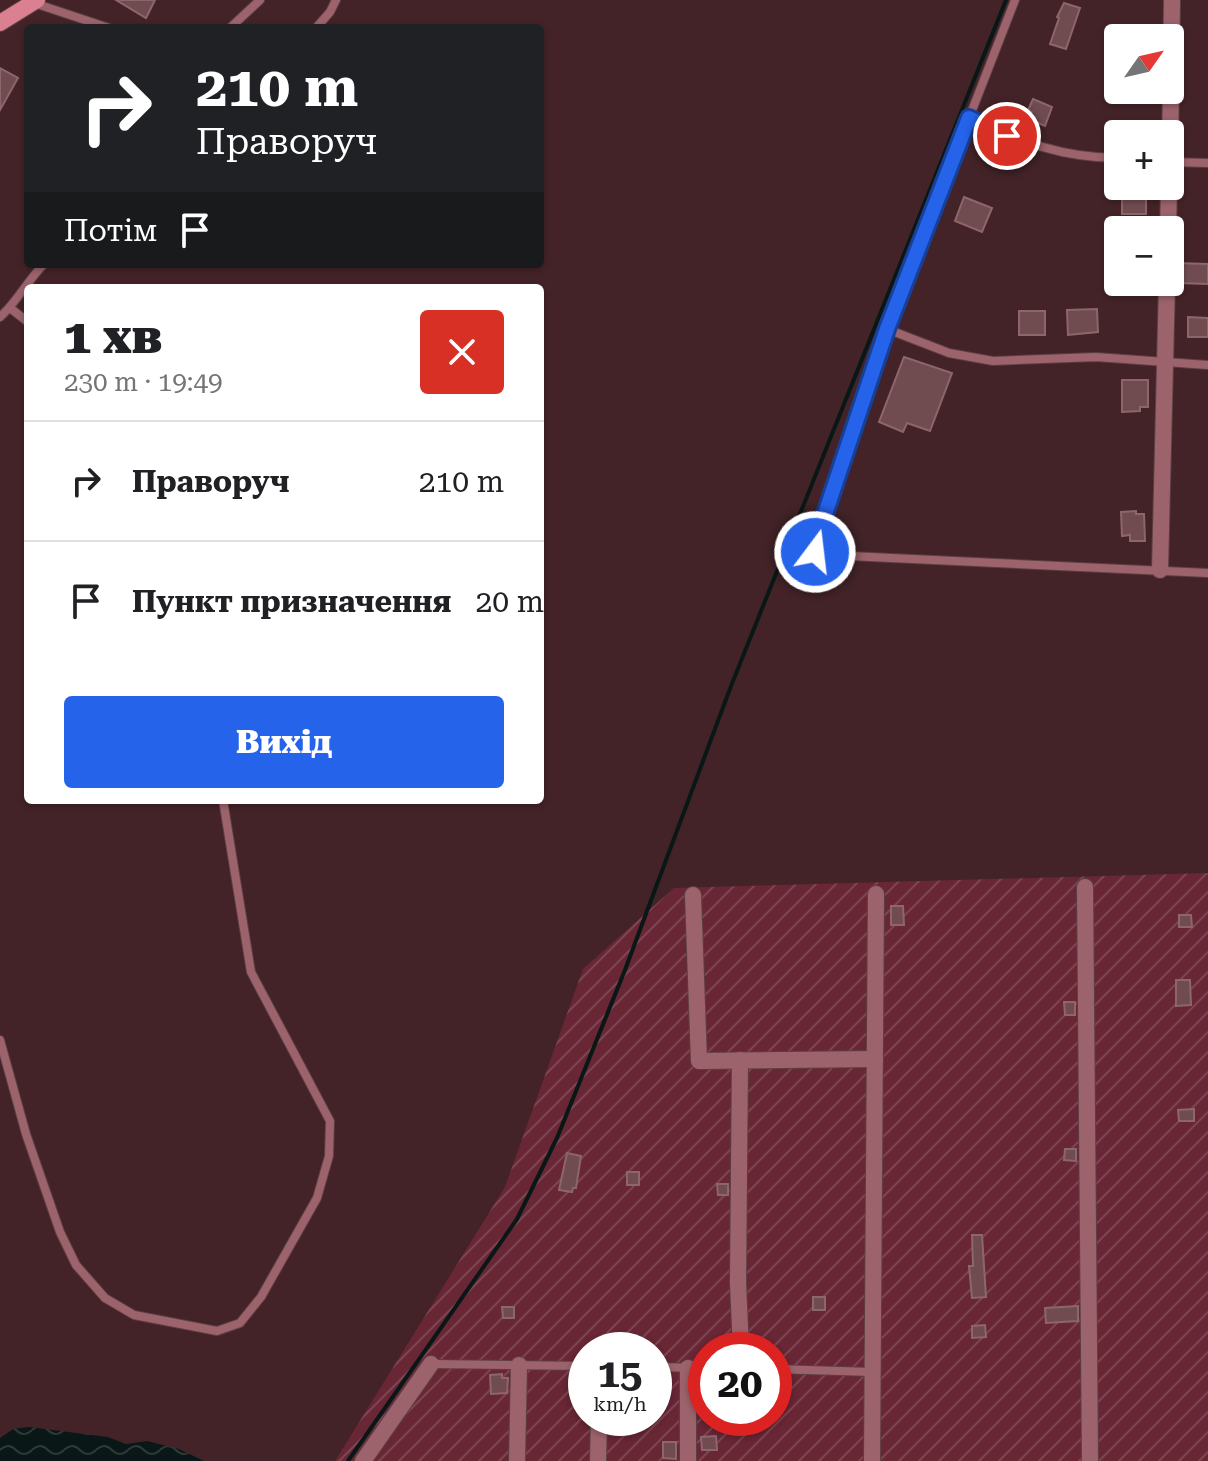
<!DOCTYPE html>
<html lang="uk">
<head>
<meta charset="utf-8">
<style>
	:root { --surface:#fff; --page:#f6f6f6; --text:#202124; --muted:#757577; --line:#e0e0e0; --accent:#2563eb }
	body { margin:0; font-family:"Roboto Serif",serif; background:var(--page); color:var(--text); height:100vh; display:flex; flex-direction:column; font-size:30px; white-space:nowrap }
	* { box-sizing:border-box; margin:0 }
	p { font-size:26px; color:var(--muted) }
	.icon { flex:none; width:44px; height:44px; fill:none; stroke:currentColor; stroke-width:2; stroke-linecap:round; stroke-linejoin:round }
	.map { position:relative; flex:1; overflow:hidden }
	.panel { position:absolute; left:24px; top:284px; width:520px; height:520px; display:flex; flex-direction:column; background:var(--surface); border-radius:8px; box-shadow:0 2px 6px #0004 }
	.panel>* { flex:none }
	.hud { position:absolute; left:24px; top:24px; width:520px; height:244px; border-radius:8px; box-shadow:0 2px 6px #0004; background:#202124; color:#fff; overflow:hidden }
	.needle { width:52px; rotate:56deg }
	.controls { position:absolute; left:1104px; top:24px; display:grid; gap:16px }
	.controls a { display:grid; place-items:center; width:80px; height:80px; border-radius:8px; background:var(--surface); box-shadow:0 2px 6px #0004; font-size:40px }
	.speed { position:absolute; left:568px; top:1332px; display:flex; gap:16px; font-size:40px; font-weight:700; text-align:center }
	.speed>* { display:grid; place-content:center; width:104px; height:104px; border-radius:50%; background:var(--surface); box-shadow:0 2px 6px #0004; line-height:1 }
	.speed small { font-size:20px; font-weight:400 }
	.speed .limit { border:12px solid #d22; background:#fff; color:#111 }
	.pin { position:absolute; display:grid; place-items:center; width:68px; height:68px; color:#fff; margin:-34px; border:4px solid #fff; border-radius:50%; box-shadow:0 2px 8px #0007 }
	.me { position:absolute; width:88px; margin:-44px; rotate:15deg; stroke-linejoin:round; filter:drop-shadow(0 0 6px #0008) }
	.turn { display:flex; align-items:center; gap:28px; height:168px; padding:0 40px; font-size:36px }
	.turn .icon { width:104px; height:104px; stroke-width:2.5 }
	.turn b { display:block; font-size:56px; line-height:68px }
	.then { display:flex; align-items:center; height:76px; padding:0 40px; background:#0003; gap:16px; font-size:30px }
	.round { display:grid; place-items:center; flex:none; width:84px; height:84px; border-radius:8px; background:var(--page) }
	.summary { display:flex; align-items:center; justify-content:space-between; height:136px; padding:0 40px }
	h1 { font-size:48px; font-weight:800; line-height:60px }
	.primary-button { display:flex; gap:16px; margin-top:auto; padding:16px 40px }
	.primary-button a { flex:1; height:92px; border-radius:8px; background:var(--accent); color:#fff; font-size:32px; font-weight:800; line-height:92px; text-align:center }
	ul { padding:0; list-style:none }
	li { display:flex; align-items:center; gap:24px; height:120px; padding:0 40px; border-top:2px solid var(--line) }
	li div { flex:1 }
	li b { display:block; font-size:30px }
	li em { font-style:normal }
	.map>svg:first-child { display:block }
</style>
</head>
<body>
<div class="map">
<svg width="1208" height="1461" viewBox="0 0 1208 1461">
	<defs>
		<pattern id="garden-furrows" width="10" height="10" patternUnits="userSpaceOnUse" patternTransform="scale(2)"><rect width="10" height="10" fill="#692635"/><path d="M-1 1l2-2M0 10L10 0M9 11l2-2" fill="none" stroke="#7e4451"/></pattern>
		<pattern id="water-waves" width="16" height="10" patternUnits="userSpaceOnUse" patternTransform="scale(2)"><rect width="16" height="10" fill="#091816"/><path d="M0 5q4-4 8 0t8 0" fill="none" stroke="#2d3937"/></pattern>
	</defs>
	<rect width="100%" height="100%" fill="#432328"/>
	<path fill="url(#garden-furrows)" fill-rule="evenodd" d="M1208,873V1461H335L505,1187L583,969L674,888ZM586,1350H654V1418H586ZM706,1350H774V1418H706Z"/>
	<polygon fill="url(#water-waves)" points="29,1427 108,1437 126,1444 147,1441 179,1449 204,1461 0,1461 0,1438 13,1429"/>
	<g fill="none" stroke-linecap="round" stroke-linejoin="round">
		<polyline stroke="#091816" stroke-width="4" points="348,1461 517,1219 557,1138 625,970 731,686 1006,0"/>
	</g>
	<g fill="#704c51" stroke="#8d666c" stroke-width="2">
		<polygon points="116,0 155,0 146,18"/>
		<polygon points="1064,3 1080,8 1066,49 1050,44 1059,18 1057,17"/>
		<polygon points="0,68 18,78 0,110"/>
		<polygon points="1033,99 1052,107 1045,126 1029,119 1032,112 1028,110"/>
		<polygon points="1131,186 1146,186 1146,214 1122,214 1122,192 1132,192"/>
		<polygon points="964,197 992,208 982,232 955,221"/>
		<polygon points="1177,263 1208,264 1208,284 1178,283"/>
		<polygon points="1097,309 1098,332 1068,335 1067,310"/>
		<rect x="1019" y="311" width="26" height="24"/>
		<polygon points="1188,317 1208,318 1208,337 1188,337"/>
		<polygon points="904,357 952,373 930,431 907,423 903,432 879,422"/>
		<polygon points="1122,380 1148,380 1148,407 1140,407 1140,411 1122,412"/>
		<polygon points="1136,511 1136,514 1144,514 1145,541 1130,541 1130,535 1122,536 1121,512"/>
		<polygon points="891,906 903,906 904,925 891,925"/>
		<polygon points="1179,915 1191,915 1192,927 1179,927"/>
		<polygon points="1176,980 1190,980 1191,1005 1176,1006"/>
		<polygon points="1064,1002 1075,1002 1075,1015 1065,1015"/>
		<polygon points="1194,1109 1194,1121 1179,1121 1178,1110"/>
		<polygon points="1065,1149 1076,1149 1076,1161 1064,1160"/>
		<polygon points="567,1153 581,1156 576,1188 573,1188 572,1192 559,1190"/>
		<rect x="627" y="1172" width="12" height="13"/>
		<polygon points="717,1184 728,1184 728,1195 718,1195"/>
		<polygon points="972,1235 982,1235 986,1297 972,1298 969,1266 973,1266"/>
		<rect x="813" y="1297" width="12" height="13"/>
		<polygon points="1078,1306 1078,1321 1046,1323 1045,1308"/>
		<polygon points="502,1307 514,1307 514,1318 503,1318"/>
		<polygon points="985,1325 986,1337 972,1338 972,1326"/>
		<polygon points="502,1374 502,1378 508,1378 507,1393 491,1394 490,1375"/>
		<polygon points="716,1436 717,1450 702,1450 701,1437"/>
		<polygon points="663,1442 676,1442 676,1459 663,1458"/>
	</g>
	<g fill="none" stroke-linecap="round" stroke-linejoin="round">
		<defs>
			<g id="lane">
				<polyline points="1015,0 887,329 816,541 815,552 828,555 1208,573"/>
				<polyline points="34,3 109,28"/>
				<polyline points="230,28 260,0"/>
				<polyline points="316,28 330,12 336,0"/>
				<path d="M969,118C1018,141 1063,158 1118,158"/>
				<polyline points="1170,162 1208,163"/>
				<polyline points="10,308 28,322"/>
				<path d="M0,317C17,302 28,280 44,264"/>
				<polyline points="887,329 949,353 993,361 1096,357 1208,365"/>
				<polyline points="0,1040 26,1134 60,1232 76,1265 105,1298 134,1315 217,1331 240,1323 261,1297 317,1198 329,1156 330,1121 251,972 223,800"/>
				<polyline points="431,1364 586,1366"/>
				<polyline points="654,1367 706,1368"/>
				<polyline points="774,1369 872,1372"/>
			</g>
			<g id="street">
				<polyline points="1170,154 1172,0"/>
				<polyline points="1168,230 1169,186"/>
				<polyline points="1160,570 1167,282"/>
				<polyline points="1085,887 1090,1461"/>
				<polyline points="693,895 699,1061 875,1059"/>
				<polyline points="740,1060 738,1283 741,1350"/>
				<polyline points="363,1461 431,1364"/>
				<polyline points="517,1461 519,1365"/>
				<polyline points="598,1461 599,1418"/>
				<polyline points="688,1461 688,1368"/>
				<polyline points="872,1461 876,894"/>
			</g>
			<polyline id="secondary" points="0,23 37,0"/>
		</defs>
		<use href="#lane" stroke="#5d3f43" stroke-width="10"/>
		<use href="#street" stroke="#5d3f43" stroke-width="18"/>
		<use href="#secondary" stroke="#5d3f43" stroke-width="18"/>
		<use href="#lane" stroke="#9d636c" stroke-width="8"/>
		<use href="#street" stroke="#9d636c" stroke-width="16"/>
		<use href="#secondary" stroke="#db8090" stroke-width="16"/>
	</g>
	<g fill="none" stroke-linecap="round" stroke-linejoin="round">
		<defs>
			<polyline id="route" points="815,552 816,541 887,329 969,118 1007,136"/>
		</defs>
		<use href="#route" stroke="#184099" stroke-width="20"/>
		<use href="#route" stroke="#2563eb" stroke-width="14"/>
	</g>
</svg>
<div class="controls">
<a><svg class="needle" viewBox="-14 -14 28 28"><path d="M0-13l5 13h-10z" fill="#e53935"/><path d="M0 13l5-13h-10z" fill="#757577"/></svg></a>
<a>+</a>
<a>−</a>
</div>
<div class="speed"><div>15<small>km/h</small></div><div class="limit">20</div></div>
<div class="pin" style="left:1007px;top:136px;background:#d93025"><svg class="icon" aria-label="arrive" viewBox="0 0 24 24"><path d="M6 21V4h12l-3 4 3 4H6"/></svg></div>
<svg class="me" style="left:815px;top:552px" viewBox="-20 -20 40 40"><circle r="17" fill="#2563eb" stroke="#fff" stroke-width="3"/><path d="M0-11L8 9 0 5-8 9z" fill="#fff"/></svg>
<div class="hud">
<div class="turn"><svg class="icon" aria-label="right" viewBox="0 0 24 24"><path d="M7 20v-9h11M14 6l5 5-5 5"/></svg><div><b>210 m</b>Праворуч</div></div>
<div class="then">Потім<svg class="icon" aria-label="arrive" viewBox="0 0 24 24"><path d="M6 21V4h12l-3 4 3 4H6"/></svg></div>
</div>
<section class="panel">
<div class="summary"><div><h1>1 хв</h1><p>230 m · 19:49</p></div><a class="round" style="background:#d93025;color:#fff"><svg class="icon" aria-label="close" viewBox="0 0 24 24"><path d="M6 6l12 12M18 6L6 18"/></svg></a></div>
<ul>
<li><svg class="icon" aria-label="right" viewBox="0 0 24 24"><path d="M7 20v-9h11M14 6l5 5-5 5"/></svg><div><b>Праворуч</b></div><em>210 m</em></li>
<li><svg class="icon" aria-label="arrive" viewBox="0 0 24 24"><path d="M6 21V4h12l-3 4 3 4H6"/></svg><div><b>Пункт призначення</b></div><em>20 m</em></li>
</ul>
<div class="primary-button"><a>Вихід</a></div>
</section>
</div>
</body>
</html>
